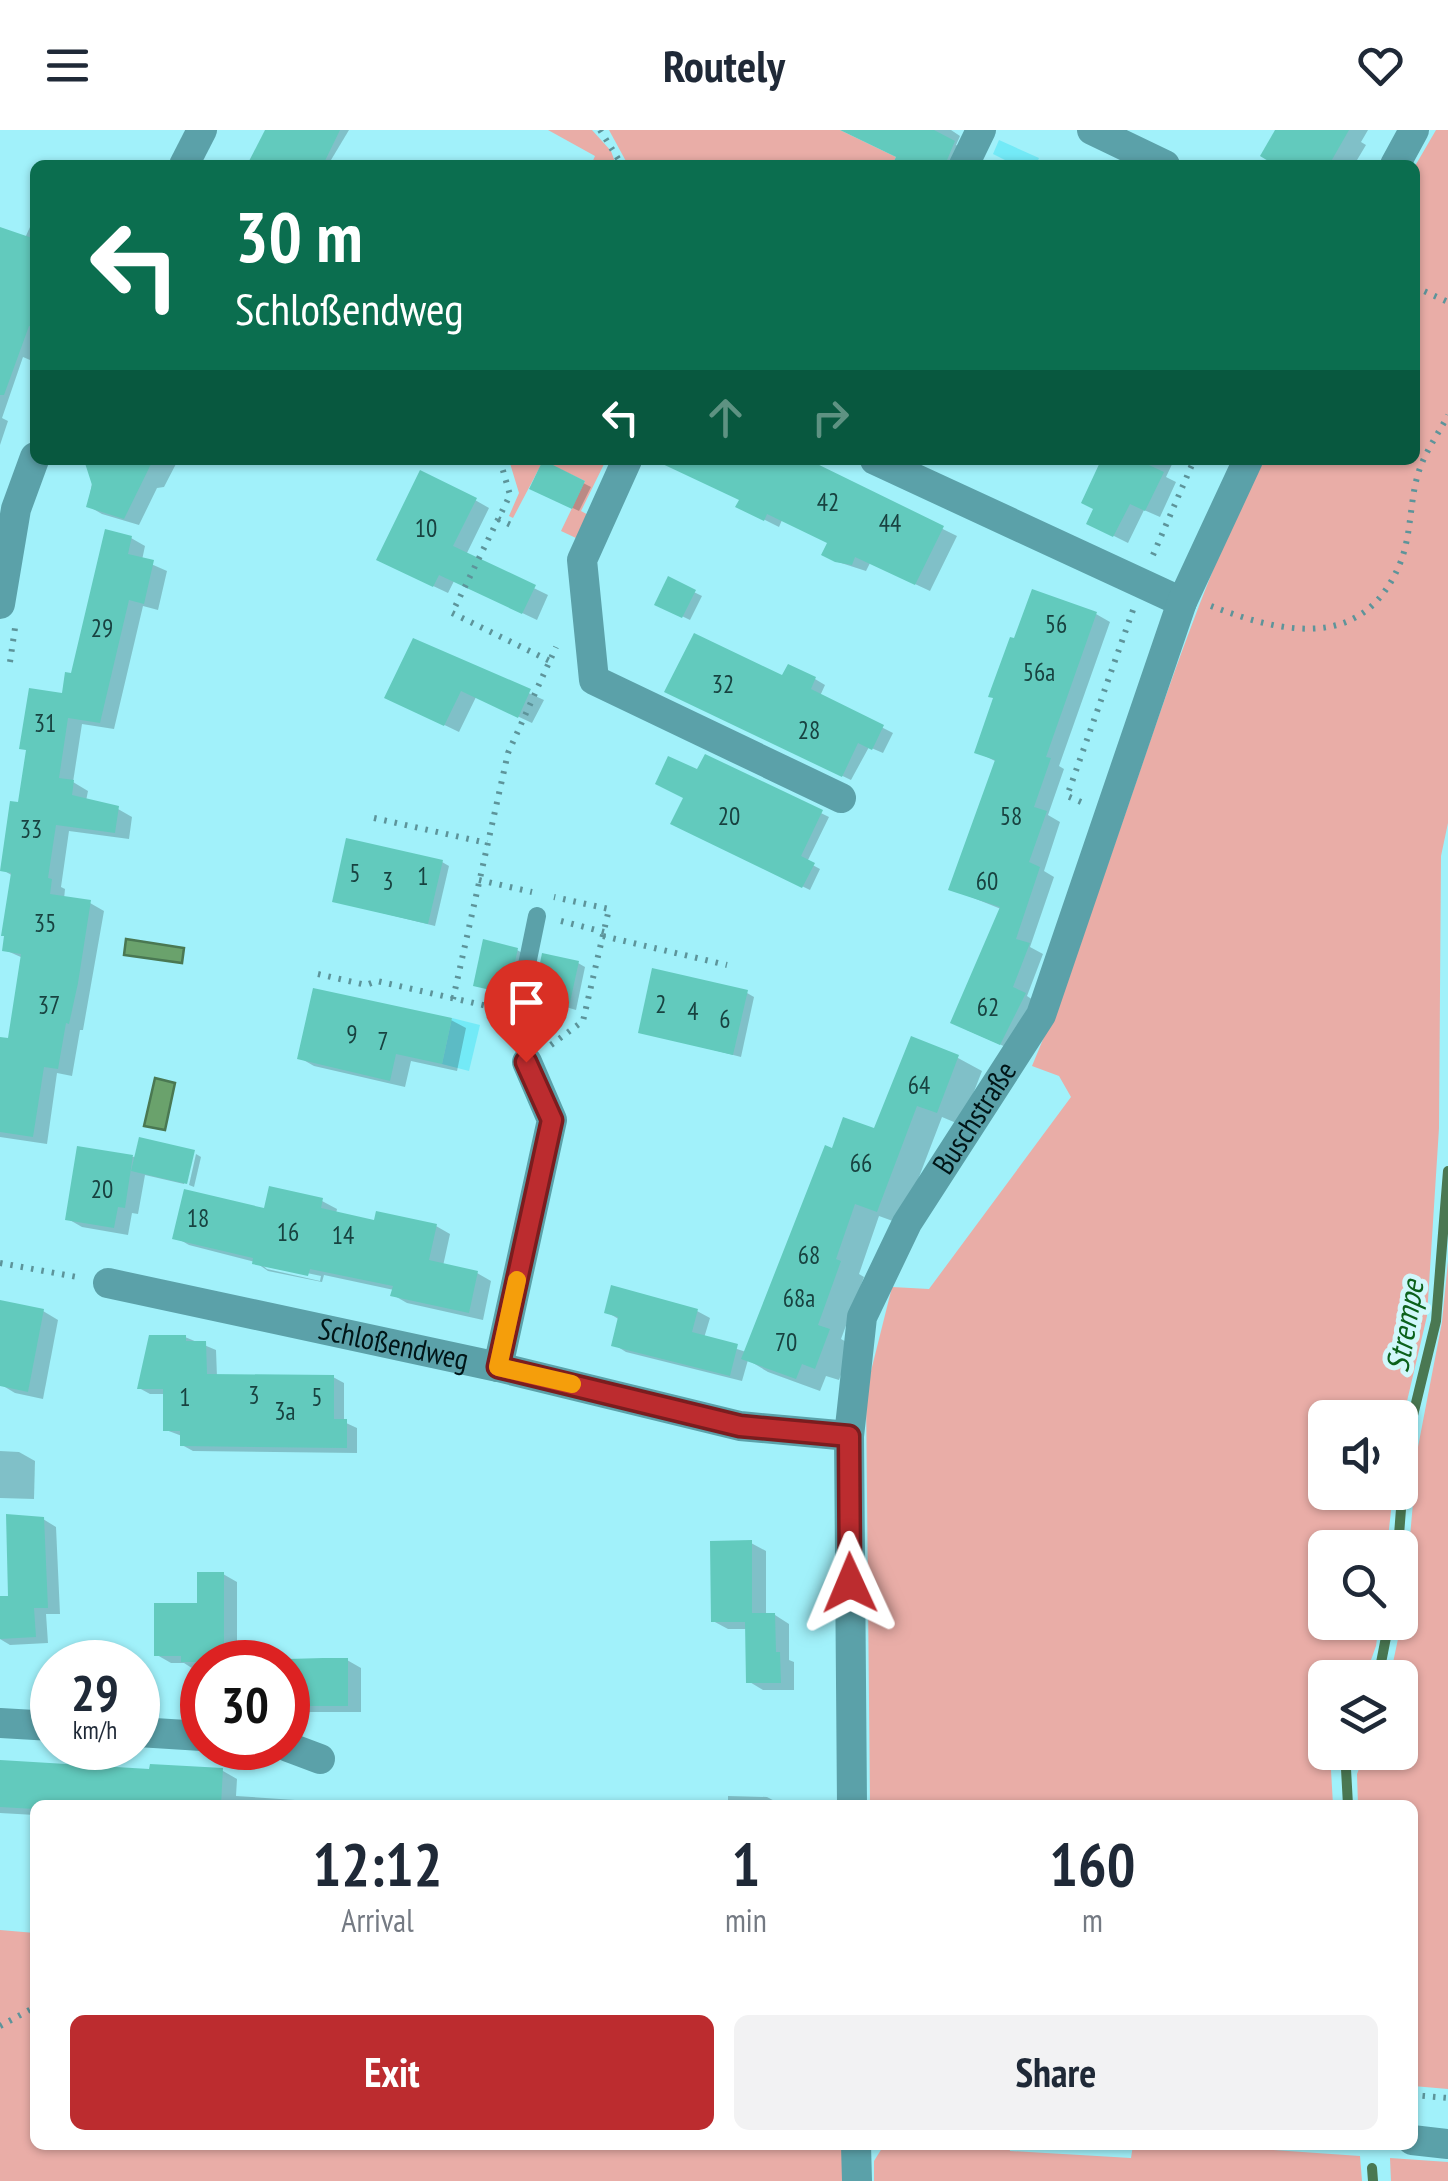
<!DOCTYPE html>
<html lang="en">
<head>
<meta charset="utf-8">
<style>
	:root { --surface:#fff; --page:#f2f2f3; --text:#1f2937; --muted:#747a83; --accent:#bc2c2f }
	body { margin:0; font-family:"PT Sans Narrow",sans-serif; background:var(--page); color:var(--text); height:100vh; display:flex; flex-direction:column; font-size:38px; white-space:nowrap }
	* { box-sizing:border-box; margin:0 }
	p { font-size:32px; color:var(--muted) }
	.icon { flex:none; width:55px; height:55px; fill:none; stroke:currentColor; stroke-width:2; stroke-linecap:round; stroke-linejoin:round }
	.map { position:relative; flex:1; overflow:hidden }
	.drawer { position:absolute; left:30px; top:1670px; width:1388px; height:350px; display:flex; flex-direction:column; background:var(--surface); border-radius:15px; box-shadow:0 2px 8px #0004 }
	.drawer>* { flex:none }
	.top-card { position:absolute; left:30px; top:30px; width:1390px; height:305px; border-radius:15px; box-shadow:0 2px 8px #0004; background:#0b6e4f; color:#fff; overflow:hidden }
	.tools { position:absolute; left:1308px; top:1270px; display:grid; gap:20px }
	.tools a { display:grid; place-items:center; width:110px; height:110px; border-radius:15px; background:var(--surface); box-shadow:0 2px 8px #0004; font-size:50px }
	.speed { position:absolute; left:30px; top:1510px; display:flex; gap:20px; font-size:50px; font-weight:700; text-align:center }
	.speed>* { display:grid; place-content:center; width:130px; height:130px; border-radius:50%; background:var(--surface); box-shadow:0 2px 8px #0004; line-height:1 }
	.speed small { font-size:25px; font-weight:400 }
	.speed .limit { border:15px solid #d22; background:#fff; color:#111 }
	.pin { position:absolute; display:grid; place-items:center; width:85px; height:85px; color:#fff; margin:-102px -42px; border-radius:50% 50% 50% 0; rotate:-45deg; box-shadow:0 0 10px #0007 }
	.pin .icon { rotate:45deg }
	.me { position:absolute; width:110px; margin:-55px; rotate:359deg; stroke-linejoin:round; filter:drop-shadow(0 0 8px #0008) }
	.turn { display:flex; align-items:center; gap:35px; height:210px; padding:0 40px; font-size:45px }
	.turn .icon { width:130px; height:130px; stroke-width:2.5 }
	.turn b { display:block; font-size:70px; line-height:85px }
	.lanes { display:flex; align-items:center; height:95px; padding:0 40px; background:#0003; justify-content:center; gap:50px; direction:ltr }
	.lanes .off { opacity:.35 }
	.eta { display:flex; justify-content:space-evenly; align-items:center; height:170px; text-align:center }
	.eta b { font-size:60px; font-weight:600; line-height:70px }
	.cta { display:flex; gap:20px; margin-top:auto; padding:20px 40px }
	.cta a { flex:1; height:115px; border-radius:15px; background:var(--accent); color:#fff; font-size:40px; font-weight:600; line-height:115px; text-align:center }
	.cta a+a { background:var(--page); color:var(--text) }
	header { display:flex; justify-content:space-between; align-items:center; height:130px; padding:0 40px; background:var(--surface); font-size:45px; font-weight:600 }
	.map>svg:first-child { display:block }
</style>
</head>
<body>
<header><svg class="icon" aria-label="menu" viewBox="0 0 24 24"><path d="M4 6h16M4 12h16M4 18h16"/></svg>Routely<svg class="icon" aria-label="heart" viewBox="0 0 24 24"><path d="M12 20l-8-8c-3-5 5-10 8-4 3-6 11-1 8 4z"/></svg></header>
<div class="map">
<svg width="1448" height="2051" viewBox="0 0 1448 2051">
	<rect width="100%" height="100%" fill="#a1f1fa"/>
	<g fill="#73eaf7">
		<polygon points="999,10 1039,28 1036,35 1015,35 993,24"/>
		<polygon points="452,888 480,895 469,941 442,934"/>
	</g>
	<g fill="#e9ada7">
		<polygon points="548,0 592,0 611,21 616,35 591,35 595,26"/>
		<polygon points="609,0 840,0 896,27 892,35 628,35"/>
		<path d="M1436,0H1448V693L1441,726L1439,998L1427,1186L1400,1301V1288H1325V1362L1393,1363L1387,1417L1325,1418V1492L1379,1493L1376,1516L1365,1547L1325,1548V1622L1338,1623L1331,1640L1333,1675H870L866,1261L892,1157L929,1159L1071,967L1059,946L1032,936C1116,737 1168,525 1261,330H1415V36Z"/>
		<polygon points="509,330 606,330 581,381 592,387 576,408 561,401 585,351 543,331 513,388 509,386 519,363"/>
		<polygon points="1448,1131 1448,1959 1413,1956 1412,1675 1358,1675 1357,1644 1365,1623 1400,1622 1400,1548 1390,1547 1403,1485 1418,1317 1442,1192"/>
		<polygon points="0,1800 35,1803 35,2015 847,2015 847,2051 0,2051"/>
		<polygon points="884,2015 1009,2015 1010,2021 1131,2028 1133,2015 1200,2015 1360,2026 1362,2051 874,2051 874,2031"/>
		<polygon points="1390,2028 1448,2032 1448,2051 1391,2051"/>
	</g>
	<g fill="#6aa26c" stroke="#4a7852" stroke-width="2.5">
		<polygon points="126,809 184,818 182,833 124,825"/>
		<polygon points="155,948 175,953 165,1000 144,996"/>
	</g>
	<g fill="#0003" fill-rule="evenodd">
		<polygon points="268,0 349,0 328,35 250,35"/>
		<polygon points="843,0 951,0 960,6 956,15 968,21 963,35 895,35 899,27"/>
		<polygon points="1278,0 1368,0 1361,12 1366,15 1354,35 1280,35"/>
		<polygon points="35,86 35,216 30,230 23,227 2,288 8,291 0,315 0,108 25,108"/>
		<polygon points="96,330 178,330 164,357 157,358 139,395 102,384 88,376"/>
		<polygon points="687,330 802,330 957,406 930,461 870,433 866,441 838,432 830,413 782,390 779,397 753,384 742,371"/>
		<polygon points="1091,330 1174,330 1166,347 1176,352 1160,387 1144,380 1128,413 1102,400 1095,379 1102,335"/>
		<polygon points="544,333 591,357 579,381 539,362"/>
		<polygon points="475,370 489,378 466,425 548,465 537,490 454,451 448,463 393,437"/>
		<polygon points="131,408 145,416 142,430 167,441 158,480 143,476 114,599 82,594 73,652 88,661 86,671 118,679 132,687 129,709 69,701 61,757 65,759 64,769 90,773 104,781 83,900 80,900 72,946 57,943 47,1014 0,1007 0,909 10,911 23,828 5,820 13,746 3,740 21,674"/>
		<polygon points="669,450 702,466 690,490 657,474"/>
		<polygon points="1096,484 1110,492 1059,636 1064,639 1048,685 1060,692 1044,741 1054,747 1030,817 1043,824 1027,866 1039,874 1015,921 967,900 1001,779 951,759 997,632 977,622"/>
		<polygon points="414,511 544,570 532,593 476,567 459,602 401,574"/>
		<polygon points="783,549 815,549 825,555 820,566 893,603 883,623 869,617 851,650 677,567"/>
		<polygon points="706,627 829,687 807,732 820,739 810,760 680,697 686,667"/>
		<polygon points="442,732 449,736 435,796 334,771"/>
		<polygon points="517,820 524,824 515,866 476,855"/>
		<polygon points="578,833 585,837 576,880 535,868"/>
		<polygon points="747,863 754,867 741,927 640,901"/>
		<polygon points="451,890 466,898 457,941 411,931 405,957 314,936 300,928"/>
		<polygon points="912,910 958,928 982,941 961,995 942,987 901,1094 879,1086 859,1144 864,1147 841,1209 852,1215 839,1250 826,1246 820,1261 768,1242 748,1230 742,1251 626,1222 613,1214 620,1190 607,1182 697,1181 710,1188 704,1208 746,1222 833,1021 876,1002"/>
		<polygon points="192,1022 184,1054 145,1045 138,1084 132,1083 128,1105 82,1097 68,1089 132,1027"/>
		<polygon points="196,1024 201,1027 194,1057 189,1055"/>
		<path d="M270,1059L322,1071L337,1079L336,1084L376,1093L436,1096L450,1104L443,1136L477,1143L491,1151L483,1190L407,1173L393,1165L394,1160L324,1145L322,1152L268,1141L255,1132L189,1115L175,1107L266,1081ZM260,1133L321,1146L320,1151L267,1139Z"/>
		<polygon points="0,1173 43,1181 58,1190 43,1269 15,1263 0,1254"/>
		<polygon points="185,1207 216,1220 217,1247 333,1247 344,1253 344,1292 357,1298 357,1323 193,1321 182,1315 182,1306 166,1300 165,1264 150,1264 139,1258"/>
		<polygon points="0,1321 19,1322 35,1331 34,1369 0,1368"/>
		<polygon points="43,1389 56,1397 60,1484 46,1484 48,1513 10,1515 0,1509 0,1469 11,1468"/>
		<polygon points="751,1413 766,1421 766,1485 775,1485 789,1494 789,1530 794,1532 794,1560 763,1560 748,1551 748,1499 728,1499 713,1491"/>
		<polygon points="223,1444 237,1452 237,1532 202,1532 202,1542 198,1542 184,1533 171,1533 157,1525"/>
		<polygon points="347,1530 361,1538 361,1582 288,1582 288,1532 270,1531"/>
		<polygon points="0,1632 152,1642 223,1641 237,1649 236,1666 310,1671 317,1675 35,1675 35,1685 0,1683"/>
		<polygon points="728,1666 767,1667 782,1675 728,1675"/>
	</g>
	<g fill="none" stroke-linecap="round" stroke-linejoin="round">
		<g stroke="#4a7852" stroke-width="10">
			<polyline points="1398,1418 1406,1314 1436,1191 1448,1041"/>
			<polyline points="1378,1548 1389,1492"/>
			<polyline points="1348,1675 1346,1639 1352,1622"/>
			<polyline points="1372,2038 1373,2051"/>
		</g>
	</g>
	<g fill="#62cabd">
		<polygon points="265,0 340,0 323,35 247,35"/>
		<polygon points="840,0 934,0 955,11 945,35 892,35 896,27"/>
		<polygon points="1275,0 1349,0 1329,35 1275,35 1260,26"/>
		<polygon points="0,97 35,109 35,198 29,196 4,265 0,265"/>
		<polygon points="84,330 153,330 124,389 86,377 92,355"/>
		<polygon points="543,330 585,351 572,379 529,359"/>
		<polygon points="654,330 809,330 944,396 915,455 855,427 852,435 835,432 821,425 827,413 767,384 764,391 735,377 739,370"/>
		<polygon points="1101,330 1138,330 1164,342 1145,381 1130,374 1113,407 1086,394 1093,379 1081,373"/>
		<polygon points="420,340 477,368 453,416 536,455 522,484 439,445 433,457 376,430"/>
		<polygon points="105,399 132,406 128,424 154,430 144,474 129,470 100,593 68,588 59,648 74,650 72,665 119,676 115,703 56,695 48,748 52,749 50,764 91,770 78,853 69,894 66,893 58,939 44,937 33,1007 0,1002 0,907 8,908 21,824 2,821 4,806 1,806 11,743 0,741 10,671 18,672 26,620 19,619 29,558 62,563 65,542 71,543"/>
		<polygon points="668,446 696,460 682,488 654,475"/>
		<polygon points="1032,459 1097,482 1046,627 1051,628 1034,677 1047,681 1029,732 1040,737 1016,809 1030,813 1013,857 1026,863 1000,915 950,893 1000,777 948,760 995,630 974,623 993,568 988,567 1010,507 1014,508"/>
		<polygon points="694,503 782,545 788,534 816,547 811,559 884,595 872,620 858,613 842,647 664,562"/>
		<polygon points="413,508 531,559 518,588 461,561 444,596 384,568"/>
		<polygon points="705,624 823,680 801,726 815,733 802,758 670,694 683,668 655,654 668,626 697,639"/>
		<polygon points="346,708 443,730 428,794 332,772"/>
		<polygon points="483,809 518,818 508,864 473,856"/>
		<polygon points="542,823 579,831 569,877 533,869"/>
		<polygon points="652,838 748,860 733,925 638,903"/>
		<polygon points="313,858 452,888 442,934 396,924 390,951 297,929"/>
		<polygon points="911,906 959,925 937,983 917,976 877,1082 855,1074 836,1129 841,1131 818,1195 830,1199 815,1239 802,1234 796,1249 741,1229 825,1015 832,1018 843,987 874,998"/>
		<polygon points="139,1007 195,1020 187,1054 131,1041"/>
		<polygon points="77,1016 133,1025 125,1078 118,1077 114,1098 65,1090"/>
		<polygon points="269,1056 323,1068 321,1078 374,1090 376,1081 437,1094 429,1130 478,1141 469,1183 390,1166 393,1156 310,1139 308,1146 252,1134 253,1128 172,1109 184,1059 264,1078"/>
		<polygon points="611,1155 698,1179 692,1202 738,1214 730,1246 611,1216 618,1187 604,1183"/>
		<polygon points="0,1170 44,1179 28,1262 0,1256"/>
		<polygon points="149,1205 186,1205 186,1211 206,1211 207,1244 334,1245 334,1289 347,1289 347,1318 180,1316 180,1301 163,1301 163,1259 137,1259"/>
		<polygon points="6,1384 44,1387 48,1478 34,1478 36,1507 0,1509 0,1466 8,1466"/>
		<polygon points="752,1410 752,1483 775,1483 776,1522 780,1522 781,1553 746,1553 745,1492 711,1492 710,1411"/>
		<polygon points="197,1442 224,1442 224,1528 208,1528 208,1532 181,1532 181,1526 154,1526 154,1473 197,1473"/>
		<polygon points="323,1528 348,1528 348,1576 288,1576 288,1529"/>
		<polygon points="0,1630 149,1639 150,1634 223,1638 221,1675 35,1675 35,1679 0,1677"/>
	</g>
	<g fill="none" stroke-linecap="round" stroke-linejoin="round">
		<g stroke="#5d949a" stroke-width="6" stroke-dasharray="2.5 8" stroke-linecap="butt">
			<polyline points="600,0 622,35"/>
			<polyline points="1415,157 1448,172"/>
			<polyline points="500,330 510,365 452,483 550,531"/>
			<polyline points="498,389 511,395"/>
			<polyline points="1153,425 1194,330"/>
			<path d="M1211,476C1284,504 1365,522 1401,431C1413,399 1409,363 1422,333C1429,316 1440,301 1448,285"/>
			<polyline points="10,532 15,498"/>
			<polyline points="1081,672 1067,666 1133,480"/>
			<polyline points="374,688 487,713"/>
			<polyline points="479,750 532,762"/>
			<polyline points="561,791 604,802"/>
			<polyline points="603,806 727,835"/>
			<polyline points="318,844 366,855 377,851 496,878"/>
			<polyline points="453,869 508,623 556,517"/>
			<polyline points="551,915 583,891 609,779 554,767"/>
			<polyline points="0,1133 77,1147"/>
			<polyline points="0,1896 35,1877"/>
			<polyline points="1412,1965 1448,1968"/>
		</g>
		<polyline stroke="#5ba1a9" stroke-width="18" points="527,932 517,883 537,786"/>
		<g stroke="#5ba1a9" stroke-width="30">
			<polyline points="1092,0 1165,35"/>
			<polyline points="184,35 202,0"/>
			<polyline points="964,35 981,0"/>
			<polyline points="1395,35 1414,0"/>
			<polyline points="627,330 582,430 594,550 841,668"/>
			<polyline points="875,330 1182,472"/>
			<polyline points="0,474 16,379 35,327"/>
			<path id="s1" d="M108,1153L498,1237L740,1296L849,1306"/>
			<polyline points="498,1237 552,990 527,932"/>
			<polyline points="0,1593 52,1596"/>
			<polyline points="138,1602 202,1606"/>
			<polyline points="288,1617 320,1629"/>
			<path id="s2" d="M852,1675L849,1306L862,1187L907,1093L1041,885L1182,472L1248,330"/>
			<polyline points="1412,2010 1448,2014"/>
			<polyline points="856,2015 857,2051"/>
		</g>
	</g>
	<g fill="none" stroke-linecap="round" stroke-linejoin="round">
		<defs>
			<polyline id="route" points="526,932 552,990 498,1237 740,1296 849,1306 850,1453"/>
		</defs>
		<use href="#route" stroke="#7a1d1f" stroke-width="25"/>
		<use href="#route" stroke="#bc2c2f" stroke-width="18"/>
		<polyline stroke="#f59e0b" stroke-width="18" points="517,1150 498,1237 572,1254"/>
	</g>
	<g text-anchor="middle" stroke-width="10" stroke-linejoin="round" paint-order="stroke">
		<g font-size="25" fill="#184240">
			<text x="828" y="381">42</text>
			<text x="890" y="402">44</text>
			<text x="426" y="407">10</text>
			<text x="1056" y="503">56</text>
			<text x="102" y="507">29</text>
			<text x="1039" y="551">56a</text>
			<text x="723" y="563">32</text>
			<text x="45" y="602">31</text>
			<text x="809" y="609">28</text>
			<text x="729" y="695">20</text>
			<text x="1011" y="695">58</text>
			<text x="31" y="708">33</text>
			<text x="355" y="752">5</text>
			<text x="423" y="755">1</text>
			<text x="388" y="760">3</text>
			<text x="987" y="760">60</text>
			<text x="45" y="802">35</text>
			<text x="661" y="883">2</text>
			<text x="49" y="884">37</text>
			<text x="988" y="886">62</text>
			<text x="693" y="890">4</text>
			<text x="725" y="898">6</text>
			<text x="352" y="913">9</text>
			<text x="383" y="920">7</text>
			<text x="919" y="964">64</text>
			<text x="861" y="1042">66</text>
			<text x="102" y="1068">20</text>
			<text x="198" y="1097">18</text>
			<text x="288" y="1111">16</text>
			<text x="343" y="1114">14</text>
			<text x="809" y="1134">68</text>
			<text x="799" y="1177">68a</text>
			<text x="786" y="1221">70</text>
			<text x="254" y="1274">3</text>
			<text x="185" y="1276">1</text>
			<text x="317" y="1276">5</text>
			<text x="285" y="1290">3a</text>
		</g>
		<g font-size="30" fill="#001517" stroke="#d1f7fb">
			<text dy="10" stroke="none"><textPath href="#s2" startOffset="718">Buschstraße</textPath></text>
			<text dy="10" stroke="none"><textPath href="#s1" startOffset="292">Schloßendweg</textPath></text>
		</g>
		<g font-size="32" font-style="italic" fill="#0b611b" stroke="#d1f7fb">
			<text transform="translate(1405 1196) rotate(-80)" y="11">Strempe</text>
		</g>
	</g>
</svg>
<div class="tools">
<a><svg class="icon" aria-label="sound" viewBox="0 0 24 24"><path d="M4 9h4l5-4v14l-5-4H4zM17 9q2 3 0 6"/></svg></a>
<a><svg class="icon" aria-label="search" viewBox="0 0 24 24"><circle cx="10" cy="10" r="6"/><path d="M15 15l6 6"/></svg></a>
<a><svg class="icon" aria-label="layers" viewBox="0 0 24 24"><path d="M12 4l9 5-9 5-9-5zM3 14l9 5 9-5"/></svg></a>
</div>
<div class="speed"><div>29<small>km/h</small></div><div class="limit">30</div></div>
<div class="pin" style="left:526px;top:932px;background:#d93025"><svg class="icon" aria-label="arrive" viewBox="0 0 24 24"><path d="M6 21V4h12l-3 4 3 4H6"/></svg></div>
<svg class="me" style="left:850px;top:1453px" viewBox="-20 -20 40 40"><path d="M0-17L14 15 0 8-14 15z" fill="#bc2c2f" stroke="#fff" stroke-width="4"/></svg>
<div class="top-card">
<div class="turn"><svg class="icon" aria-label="left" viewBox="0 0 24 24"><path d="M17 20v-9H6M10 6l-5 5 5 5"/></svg><div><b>30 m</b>Schloßendweg</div></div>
<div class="lanes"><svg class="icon" aria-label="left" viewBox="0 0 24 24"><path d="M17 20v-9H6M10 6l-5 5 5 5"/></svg><svg class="icon off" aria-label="ahead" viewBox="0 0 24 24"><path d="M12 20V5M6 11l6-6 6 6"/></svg><svg class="icon off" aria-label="right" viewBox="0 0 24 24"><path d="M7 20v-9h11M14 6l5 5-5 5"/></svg></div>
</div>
<section class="drawer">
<div class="eta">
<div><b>12:12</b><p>Arrival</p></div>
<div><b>1</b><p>min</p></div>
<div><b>160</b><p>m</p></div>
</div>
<div class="cta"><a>Exit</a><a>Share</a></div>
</section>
</div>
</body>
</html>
